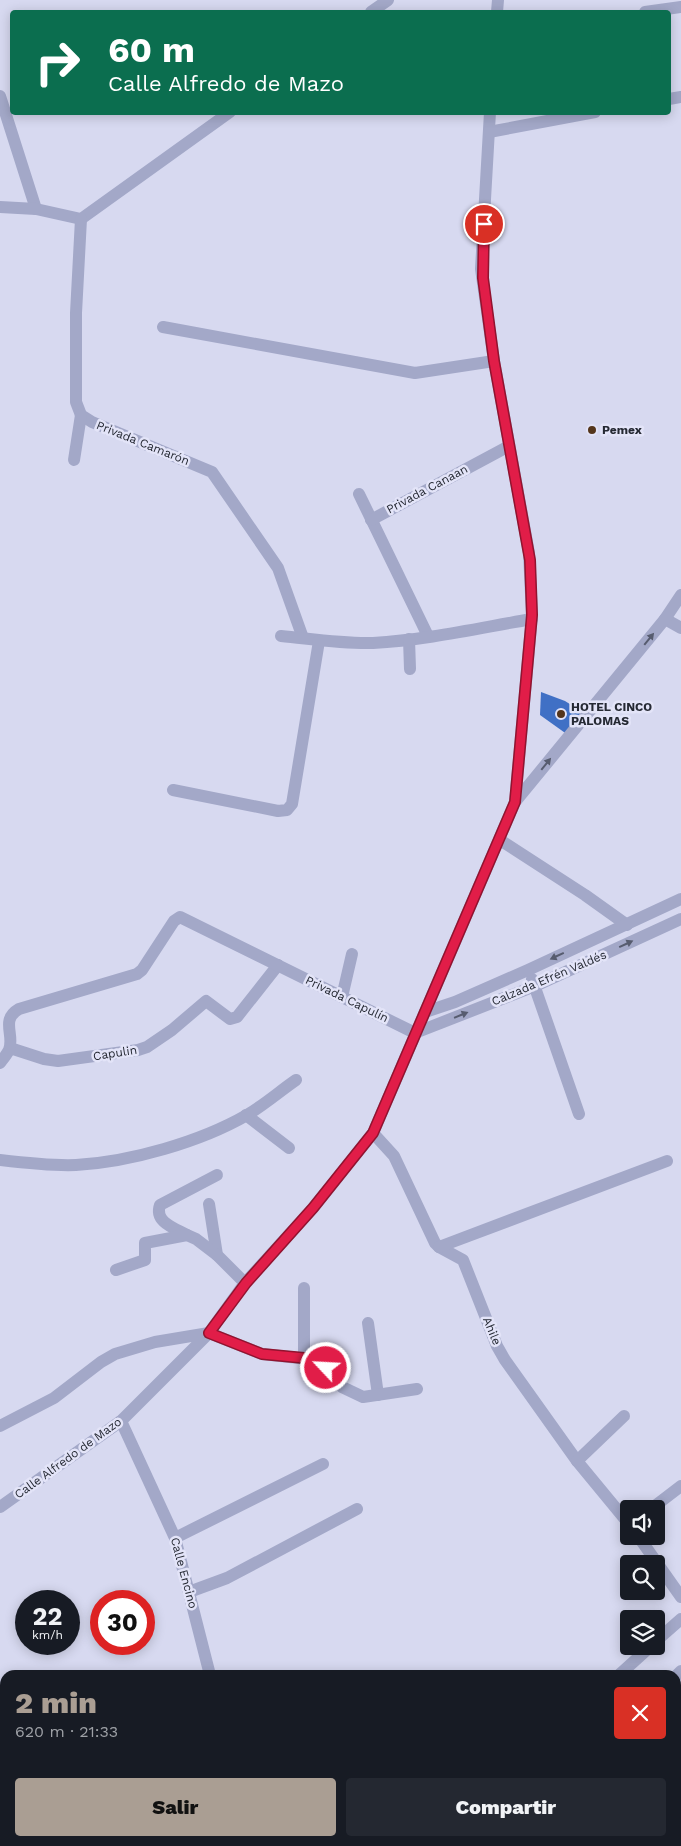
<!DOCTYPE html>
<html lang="es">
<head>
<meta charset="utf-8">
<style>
	:root { --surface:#171b24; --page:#242831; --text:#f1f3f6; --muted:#9ea1a6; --accent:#aa9e93 }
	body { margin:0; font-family:"Work Sans",sans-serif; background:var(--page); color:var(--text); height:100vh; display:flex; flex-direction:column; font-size:19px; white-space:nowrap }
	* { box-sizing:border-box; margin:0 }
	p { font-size:16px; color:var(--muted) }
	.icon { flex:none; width:28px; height:28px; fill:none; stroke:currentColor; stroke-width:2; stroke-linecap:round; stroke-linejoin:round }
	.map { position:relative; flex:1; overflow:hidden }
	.details { position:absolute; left:0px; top:1670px; width:681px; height:176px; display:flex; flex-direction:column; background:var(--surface); border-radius:15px 15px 0 0; box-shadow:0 2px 12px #0003 }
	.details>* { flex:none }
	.hud { position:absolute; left:10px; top:10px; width:661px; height:105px; border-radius:5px; box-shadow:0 2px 12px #0003; background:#0b6e4f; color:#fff; overflow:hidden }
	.buttons { position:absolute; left:620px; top:1500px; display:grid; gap:10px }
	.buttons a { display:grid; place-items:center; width:45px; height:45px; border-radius:5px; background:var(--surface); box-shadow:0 2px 12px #0003; font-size:25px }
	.speed { position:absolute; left:15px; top:1590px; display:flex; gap:10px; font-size:25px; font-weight:700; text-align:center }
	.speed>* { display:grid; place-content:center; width:65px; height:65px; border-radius:50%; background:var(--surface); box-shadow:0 2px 12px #0003; line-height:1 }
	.speed small { font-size:12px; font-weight:400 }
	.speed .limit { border:8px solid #d22; background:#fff; color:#111 }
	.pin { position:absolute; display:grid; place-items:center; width:42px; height:42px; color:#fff; margin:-21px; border:2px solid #fff; border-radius:50%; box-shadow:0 1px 5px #0007 }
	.me { position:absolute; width:55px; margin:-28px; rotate:295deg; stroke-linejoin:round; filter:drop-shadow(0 0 4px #0008) }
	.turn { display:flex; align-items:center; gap:18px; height:105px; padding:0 15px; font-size:22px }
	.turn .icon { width:65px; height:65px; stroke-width:2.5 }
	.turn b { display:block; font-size:35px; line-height:42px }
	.round { display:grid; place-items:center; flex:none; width:52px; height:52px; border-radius:5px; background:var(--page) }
	.summary { display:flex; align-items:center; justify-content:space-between; height:85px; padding:0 15px }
	h1 { font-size:30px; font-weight:800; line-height:38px; color:var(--accent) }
	.primary-button { display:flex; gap:10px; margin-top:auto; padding:10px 15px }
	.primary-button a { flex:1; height:58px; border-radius:5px; background:var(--accent); color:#111; font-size:20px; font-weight:800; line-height:58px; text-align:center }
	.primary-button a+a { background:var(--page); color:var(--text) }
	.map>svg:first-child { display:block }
</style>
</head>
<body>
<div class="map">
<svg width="681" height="1846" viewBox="0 0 681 1846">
	<rect width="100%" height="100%" fill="#d7d9f0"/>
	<polygon fill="#4070c5" points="541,692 565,701 584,713 568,735 540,715"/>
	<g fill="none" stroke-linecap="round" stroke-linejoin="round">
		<g stroke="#a3a8c8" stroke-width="12">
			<polyline points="371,12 388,0"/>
			<polyline points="497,12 498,0"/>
			<polyline points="645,12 681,7"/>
			<polyline points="0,96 36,209"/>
			<polyline points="669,99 681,97"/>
			<polyline points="490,112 481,269 494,361 529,553 532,615 515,802"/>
			<polyline points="489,132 595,112"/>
			<polyline points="0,207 36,209 81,219 230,112"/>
			<polyline points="81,219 76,313 76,402 81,415 92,422 212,472 278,568 303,638"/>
			<polyline points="163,327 415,373 494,361"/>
			<polyline points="74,460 81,415"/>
			<polyline points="359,494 428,636"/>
			<polyline points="371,520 509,446"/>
			<polyline points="665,619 681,628"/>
			<path d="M281,636C312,639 342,644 373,643C426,640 479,628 532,619"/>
			<polyline points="409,639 410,669"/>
			<polyline points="173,790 278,811 287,810 292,804 319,641"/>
			<polyline points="500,840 585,895 627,925"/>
			<polyline points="532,979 579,1114"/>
			<polyline points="342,997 352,954"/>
			<polyline points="425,1012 455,1002 528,970 681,899"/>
			<polyline points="415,1033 535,986 681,919"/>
			<polyline points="10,1048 44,1059 58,1061 138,1050 147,1047 172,1030 206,1001 230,1019 237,1017 278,965"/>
			<path d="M0,1063C3,1059 7,1054 9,1050C15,1035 0,1020 19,1009L137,974L142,970L174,921L180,917L415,1033"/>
			<polyline points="246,1115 289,1148"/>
			<polyline points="373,1133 394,1156 435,1243 439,1247 463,1260 497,1346 505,1360 577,1461 629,1524"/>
			<path d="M0,1160C25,1163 51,1166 76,1165C130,1162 200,1142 247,1115C264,1105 280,1091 296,1080"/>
			<polyline points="209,1204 217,1255 245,1283"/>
			<path d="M187,1235C174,1228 154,1222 160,1205L217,1175"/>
			<polyline points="439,1247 667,1161"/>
			<polyline points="116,1270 145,1260 145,1243 187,1235 196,1239 217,1255"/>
			<polyline points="368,1323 378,1395"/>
			<polyline points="304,1358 304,1288"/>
			<polyline points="121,1421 175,1538 210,1675"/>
			<polyline points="0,1426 54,1398 101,1362 115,1354 155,1342 209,1333 262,1354 308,1359 326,1368 342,1387 363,1397 417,1389"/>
			<polyline points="577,1461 624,1416"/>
			<polyline points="0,1507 121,1421 209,1333 245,1283 313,1208 373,1133 515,802 665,619 681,595"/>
			<polyline points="651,1509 681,1486"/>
			<polyline points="638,1536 681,1597"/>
			<polyline points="175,1538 323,1464"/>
			<polyline points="189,1592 227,1578 357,1509"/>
			<polyline points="656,1641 681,1619"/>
			<polyline points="619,1675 651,1646"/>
			<polyline points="676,1676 681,1671"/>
			<polyline points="0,1735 5,1732"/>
			<polyline points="0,1773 5,1770"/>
			<polyline points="0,1821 5,1819"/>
			<polyline points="257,1841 258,1846"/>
		</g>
	</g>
	<defs><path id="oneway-solid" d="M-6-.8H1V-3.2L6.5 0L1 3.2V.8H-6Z" transform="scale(1.25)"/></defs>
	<g fill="#575c6f">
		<use href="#oneway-solid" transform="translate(649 639) rotate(-51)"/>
		<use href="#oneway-solid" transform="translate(546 764) rotate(-51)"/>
		<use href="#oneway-solid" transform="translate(626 944) rotate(-25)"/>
		<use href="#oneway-solid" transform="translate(557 956) rotate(155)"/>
		<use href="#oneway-solid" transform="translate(461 1015) rotate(-22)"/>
	</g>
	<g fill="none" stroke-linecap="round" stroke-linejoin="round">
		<defs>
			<polyline id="route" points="326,1368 304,1358 262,1354 209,1333 246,1283 313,1208 373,1133 515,802 532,615 530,560 494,361 483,278 484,224"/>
		</defs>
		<use href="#route" stroke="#92132f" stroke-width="12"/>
		<use href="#route" stroke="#e11d48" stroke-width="9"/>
	</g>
	<g fill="#54351b" stroke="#e3e4f8" stroke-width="2">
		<circle cx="592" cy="430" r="5"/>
		<circle cx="561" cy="714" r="5"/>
	</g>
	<g text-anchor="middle" stroke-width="5" stroke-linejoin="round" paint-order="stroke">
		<g font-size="12" font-weight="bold" fill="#252933" stroke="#e3e4f8" text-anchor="start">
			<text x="602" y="434">Pemex</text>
			<text x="571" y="711">HOTEL CINCO<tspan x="571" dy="14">PALOMAS</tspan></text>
		</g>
		<g font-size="12" fill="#252933" stroke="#e3e4f8">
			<text transform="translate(143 443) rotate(22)" y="4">Privada Camarón</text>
			<text transform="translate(427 489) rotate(-28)" y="4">Privada Canaan</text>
			<text transform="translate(549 978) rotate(-23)" y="4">Calzada Efrén Valdés</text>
			<text transform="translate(347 999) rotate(26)" y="4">Privada Capulín</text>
			<text transform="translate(115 1053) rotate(-9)" y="4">Capulin</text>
			<text transform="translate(492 1331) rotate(68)" y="4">Ahile</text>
			<text transform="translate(68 1458) rotate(-36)" y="4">Calle Alfredo de Mazo</text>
			<text transform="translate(184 1573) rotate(75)" y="4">Calle Encino</text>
		</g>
	</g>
</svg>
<div class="buttons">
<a><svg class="icon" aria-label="sound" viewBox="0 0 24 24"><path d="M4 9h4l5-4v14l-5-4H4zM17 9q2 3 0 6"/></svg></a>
<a><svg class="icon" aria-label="search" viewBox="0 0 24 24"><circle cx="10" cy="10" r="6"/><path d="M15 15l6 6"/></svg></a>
<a><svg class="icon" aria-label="layers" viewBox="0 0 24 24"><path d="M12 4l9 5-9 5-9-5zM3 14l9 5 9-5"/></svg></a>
</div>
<div class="speed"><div>22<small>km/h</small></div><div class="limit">30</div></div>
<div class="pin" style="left:484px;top:224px;background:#d93025"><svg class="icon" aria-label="arrive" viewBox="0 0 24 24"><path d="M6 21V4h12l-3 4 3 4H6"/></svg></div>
<svg class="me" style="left:326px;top:1368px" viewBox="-20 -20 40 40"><circle r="17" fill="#e11d48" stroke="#fff" stroke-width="3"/><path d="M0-11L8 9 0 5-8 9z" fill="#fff"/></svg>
<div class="hud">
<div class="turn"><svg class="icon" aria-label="right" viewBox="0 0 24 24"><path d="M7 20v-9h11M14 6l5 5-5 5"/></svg><div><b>60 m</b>Calle Alfredo de Mazo</div></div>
</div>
<section class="details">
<div class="summary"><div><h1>2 min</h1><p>620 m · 21:33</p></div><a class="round" style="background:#d93025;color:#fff"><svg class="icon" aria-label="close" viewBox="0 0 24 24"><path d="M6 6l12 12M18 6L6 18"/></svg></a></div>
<div class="primary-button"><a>Salir</a><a>Compartir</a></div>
</section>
</div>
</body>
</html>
